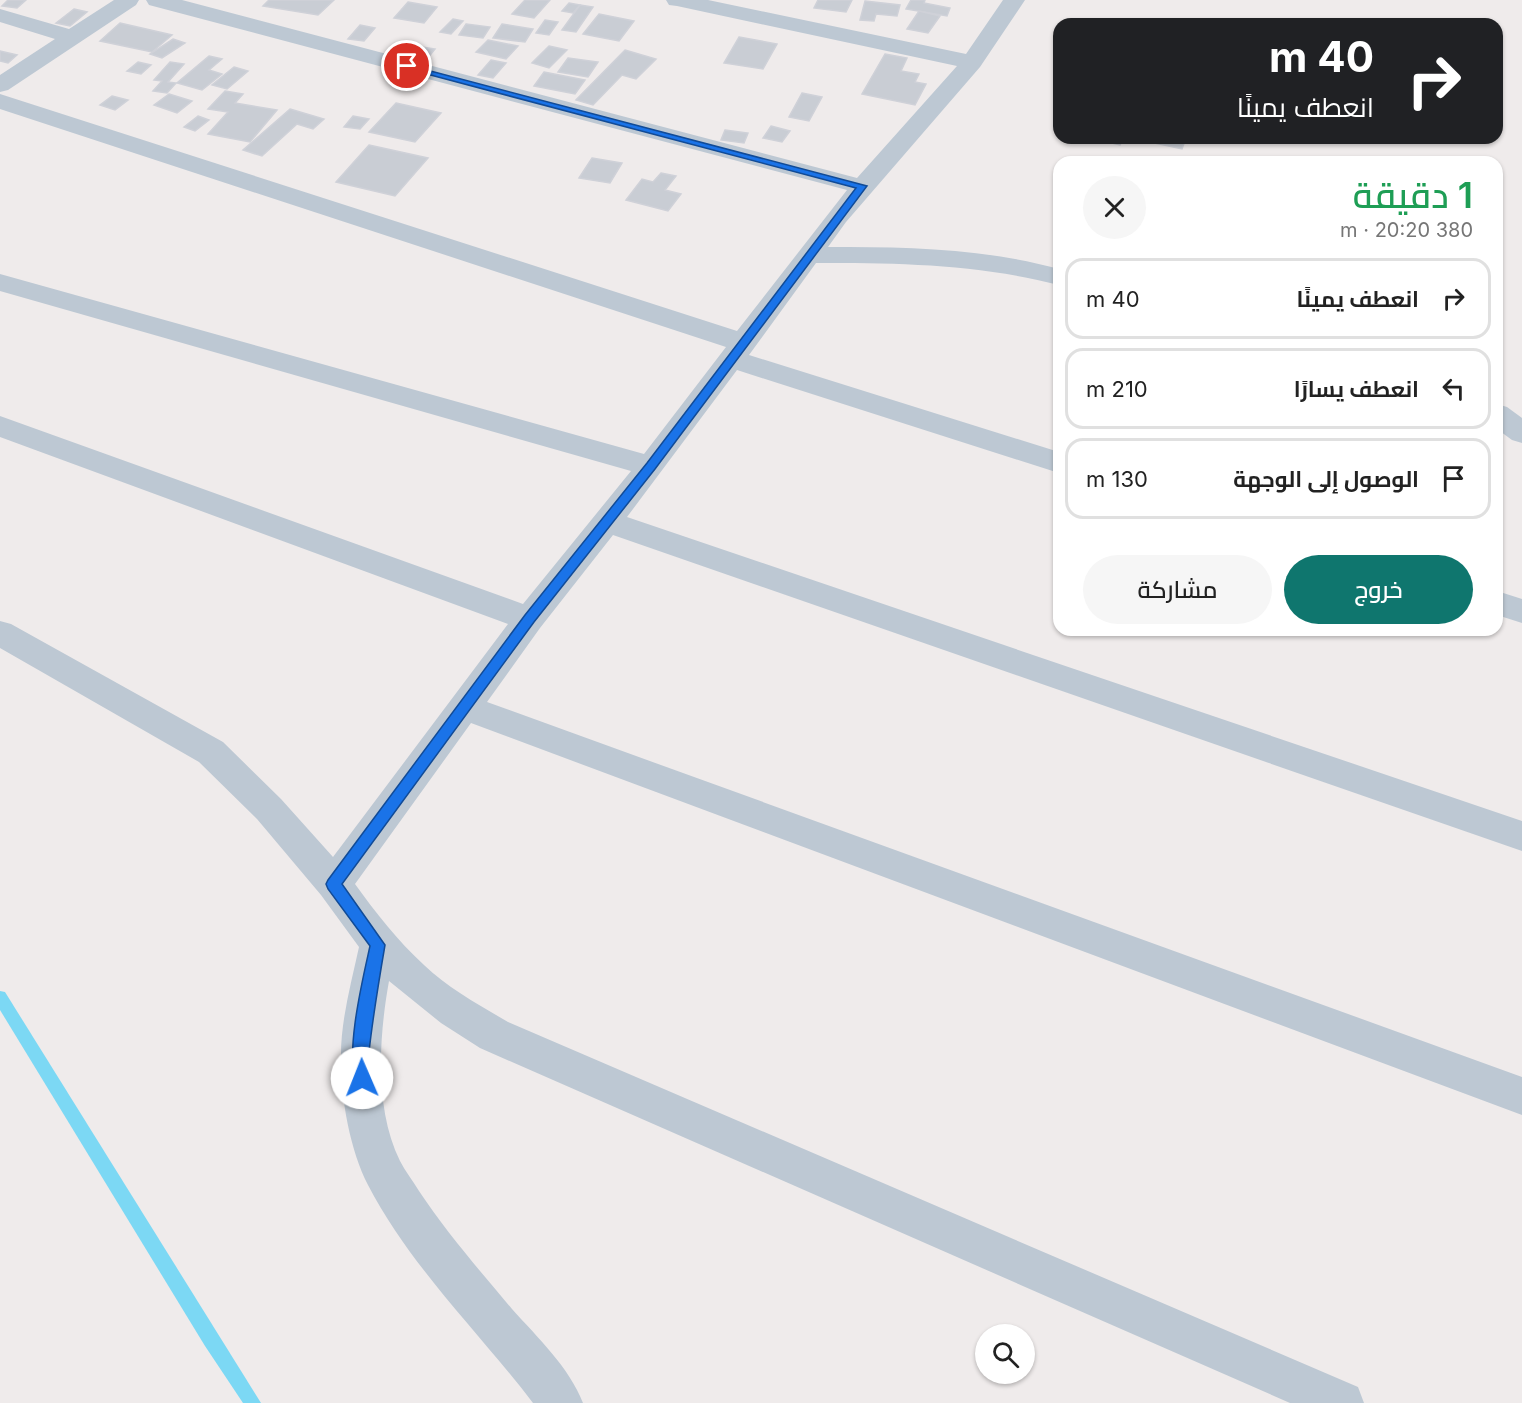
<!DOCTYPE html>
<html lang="ar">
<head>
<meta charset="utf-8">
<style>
	:root { --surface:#fff; --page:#f6f6f6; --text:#222; --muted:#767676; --line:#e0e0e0; --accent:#0f766e }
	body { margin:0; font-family:Inter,Cairo,sans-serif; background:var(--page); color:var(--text); direction:rtl; height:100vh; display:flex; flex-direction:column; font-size:22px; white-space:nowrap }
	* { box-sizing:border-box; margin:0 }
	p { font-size:20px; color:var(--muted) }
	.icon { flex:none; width:33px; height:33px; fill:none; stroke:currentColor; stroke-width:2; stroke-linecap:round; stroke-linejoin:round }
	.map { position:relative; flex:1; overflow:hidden; direction:ltr }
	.drawer { position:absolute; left:1053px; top:156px; width:450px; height:480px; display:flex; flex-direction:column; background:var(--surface); border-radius:18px; box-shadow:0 2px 4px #0004; direction:rtl }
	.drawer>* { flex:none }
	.guide { position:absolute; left:1053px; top:18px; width:450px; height:126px; border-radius:18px; box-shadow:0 2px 4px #0004; direction:rtl; background:#202124; color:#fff; overflow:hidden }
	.tools { position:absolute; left:975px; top:1324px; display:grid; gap:12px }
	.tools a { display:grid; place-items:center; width:60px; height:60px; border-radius:50%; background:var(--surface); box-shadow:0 2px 4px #0004; font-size:30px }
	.pin { position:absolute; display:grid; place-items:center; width:51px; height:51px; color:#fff; margin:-26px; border:3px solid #fff; border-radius:50%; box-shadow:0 2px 6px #0007 }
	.me { position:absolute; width:66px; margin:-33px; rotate:359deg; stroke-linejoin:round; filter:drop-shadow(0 0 4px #0008) }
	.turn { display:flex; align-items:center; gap:21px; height:126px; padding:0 30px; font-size:27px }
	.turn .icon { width:78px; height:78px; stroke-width:2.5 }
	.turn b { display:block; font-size:42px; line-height:51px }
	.round { display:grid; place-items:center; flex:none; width:63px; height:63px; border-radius:32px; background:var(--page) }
	.head { display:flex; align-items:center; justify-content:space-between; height:102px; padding:0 30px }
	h1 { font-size:36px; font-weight:600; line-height:45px; color:#1e9e55 }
	.cta { display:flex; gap:12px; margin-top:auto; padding:12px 30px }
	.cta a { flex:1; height:69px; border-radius:36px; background:var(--accent); color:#fff; font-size:24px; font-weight:600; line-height:69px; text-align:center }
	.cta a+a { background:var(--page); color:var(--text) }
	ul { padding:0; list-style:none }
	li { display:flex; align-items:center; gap:18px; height:81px; margin:0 12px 9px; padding:0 18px; border:3px solid var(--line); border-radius:18px }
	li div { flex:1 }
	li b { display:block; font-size:22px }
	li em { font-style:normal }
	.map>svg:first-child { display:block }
</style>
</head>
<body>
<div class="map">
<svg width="1522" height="1403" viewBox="0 0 1522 1403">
	<rect width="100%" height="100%" fill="#efebeb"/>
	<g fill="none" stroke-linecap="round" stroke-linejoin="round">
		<polygon fill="#7cd8f4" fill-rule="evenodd" points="0,991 5,992 261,1403 243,1403 205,1346 0,1010"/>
	</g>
	<g fill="#c9cdd4" stroke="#cfd1d8" stroke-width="1.5">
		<polygon points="8,0 26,0 17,8 2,6"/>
		<polygon points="269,0 334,0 318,15 263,6"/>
		<polygon points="525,0 550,0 534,18 512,14"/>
		<polygon points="818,0 852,0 846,12 814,8"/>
		<polygon points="911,0 925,0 924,3 950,8 947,16 906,9"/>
		<polygon points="865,1 900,5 897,16 876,14 874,21 860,20"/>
		<polygon points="408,2 437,7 424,23 394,18"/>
		<polygon points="569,3 580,5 573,13 562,11"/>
		<polygon points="580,5 593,7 576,32 562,30"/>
		<polygon points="74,9 87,12 70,26 56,23"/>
		<polygon points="919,11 940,16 928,33 907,29"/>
		<polygon points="599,14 634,21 619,41 583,34"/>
		<polygon points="453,19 463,21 451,34 440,32"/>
		<polygon points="545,20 558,22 549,35 536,33"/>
		<polygon points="120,23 172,35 152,52 100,41"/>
		<polygon points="466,24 490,27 483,38 459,35"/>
		<polygon points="502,24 533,29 525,42 493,38"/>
		<polygon points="360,25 375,28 364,41 348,39"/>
		<polygon points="739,37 777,44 763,69 724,63"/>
		<polygon points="173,39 185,43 162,58 150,54"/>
		<polygon points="488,40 518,46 506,59 476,52"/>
		<polygon points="549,46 567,50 549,68 532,63"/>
		<polygon points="422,47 435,49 427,59 414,57"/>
		<polygon points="625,50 656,59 636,79 622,75 593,105 576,100"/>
		<polygon points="0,51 17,55 8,63 0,61"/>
		<polygon points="885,54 907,58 901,71 919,74 915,82 926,84 915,105 862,94"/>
		<polygon points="209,56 222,59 209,70 222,74 202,90 177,83"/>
		<polygon points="568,58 598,62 588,77 558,72"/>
		<polygon points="491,60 506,63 493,78 478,75"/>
		<polygon points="138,62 151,65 141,74 127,71"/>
		<polygon points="170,62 184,64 168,82 176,83 167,93 153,91 162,81 154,80"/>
		<polygon points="234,67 248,71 227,89 212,85"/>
		<polygon points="544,72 585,80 575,94 534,86"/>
		<polygon points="225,91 243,94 235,103 277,110 250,142 208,134 228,112 208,109"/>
		<polygon points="802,93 822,97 809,121 789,117"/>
		<polygon points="169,94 192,101 177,113 154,105"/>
		<polygon points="112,96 128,100 115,110 100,105"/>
		<polygon points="396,103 441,113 415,142 369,132"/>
		<polygon points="290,109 324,119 313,129 297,124 262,156 243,150"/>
		<polygon points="198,116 209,120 195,131 184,127"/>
		<polygon points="353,116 369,119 360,129 344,127"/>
		<polygon points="771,126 790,131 782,142 763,138"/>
		<polygon points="725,130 748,133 744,143 721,140"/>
		<polygon points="1090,138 1124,138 1120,145"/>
		<polygon points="1146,138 1186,138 1182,149 1145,141"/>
		<polygon points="369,145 428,158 395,196 336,182"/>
		<polygon points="592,158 622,163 610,183 579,178"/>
		<polygon points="661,173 676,176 665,190 681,194 668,211 626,200 642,179 653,182"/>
	</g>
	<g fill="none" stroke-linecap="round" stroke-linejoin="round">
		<g fill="#bdc8d3" fill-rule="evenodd">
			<polygon points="114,0 139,0 136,5 8,90 0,92 0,75 55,39 0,22 0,9 69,29"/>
			<path d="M146,0H182L857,178L957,66L677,6L669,5L666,0H708L966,54L1003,0H1025L980,67L846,222L828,247C906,247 983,248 1059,269V285C977,264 900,263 816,263L749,355L1059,452V473L737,370L627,517L1522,821V851L613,535L540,628L487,702L1522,1077V1115L471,723L355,884C376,913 397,940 424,965C448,988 479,1005 508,1022L1358,1387L1364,1403H1290L480,1048L441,1023L389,981C379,1037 374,1108 400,1161C405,1171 413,1181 419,1191C447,1233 480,1271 512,1309C538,1338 569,1367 583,1403H533C478,1331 410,1266 368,1185C350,1150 341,1099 341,1060C340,1023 351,984 359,947L321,895L257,819L199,762L0,648V621L11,624L223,742L281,799L333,857L508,624L0,437V416L523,604L631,471L0,291V274L644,454L726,347L0,109V94L737,331L847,190L149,5Z"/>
			<polygon points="1497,404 1507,407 1522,418 1522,443 1512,440 1497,429"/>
			<polygon points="1497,591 1522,599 1522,623 1497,615"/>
		</g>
	</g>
	<path fill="#1a73e8" stroke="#114b97" stroke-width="1.5" d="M404,64L867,186L655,469L534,622L342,884L385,945C379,980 373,1015 369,1052C368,1062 372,1074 368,1084L362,1086L357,1084C344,1055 363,978 370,946L328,889L326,884L328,880L525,615L647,463L856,188L404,68Z"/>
</svg>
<div class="tools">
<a><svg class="icon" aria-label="search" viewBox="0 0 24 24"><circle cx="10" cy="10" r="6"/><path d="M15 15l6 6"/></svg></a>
</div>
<div class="pin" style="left:407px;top:66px;background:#d93025"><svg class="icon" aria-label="arrive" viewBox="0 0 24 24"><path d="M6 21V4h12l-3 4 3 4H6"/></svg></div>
<svg class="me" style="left:362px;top:1078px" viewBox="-20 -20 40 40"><circle r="19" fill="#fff"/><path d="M0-13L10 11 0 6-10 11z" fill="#1a73e8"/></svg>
<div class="guide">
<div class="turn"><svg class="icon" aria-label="right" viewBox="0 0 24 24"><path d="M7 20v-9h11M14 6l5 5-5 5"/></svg><div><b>40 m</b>انعطف يمينًا</div></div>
</div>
<section class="drawer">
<div class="head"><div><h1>1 دقيقة</h1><p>380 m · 20:20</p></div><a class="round"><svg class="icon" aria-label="close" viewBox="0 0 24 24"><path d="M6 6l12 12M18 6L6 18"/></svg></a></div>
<ul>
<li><svg class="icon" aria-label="right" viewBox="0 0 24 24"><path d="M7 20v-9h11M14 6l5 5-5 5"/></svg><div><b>انعطف يمينًا</b></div><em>40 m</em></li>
<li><svg class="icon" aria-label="left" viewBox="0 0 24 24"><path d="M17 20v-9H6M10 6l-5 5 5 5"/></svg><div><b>انعطف يسارًا</b></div><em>210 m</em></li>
<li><svg class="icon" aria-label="arrive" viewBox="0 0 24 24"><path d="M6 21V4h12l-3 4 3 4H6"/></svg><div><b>الوصول إلى الوجهة</b></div><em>130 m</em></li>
</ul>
<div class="cta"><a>خروج</a><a>مشاركة</a></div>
</section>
</div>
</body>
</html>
